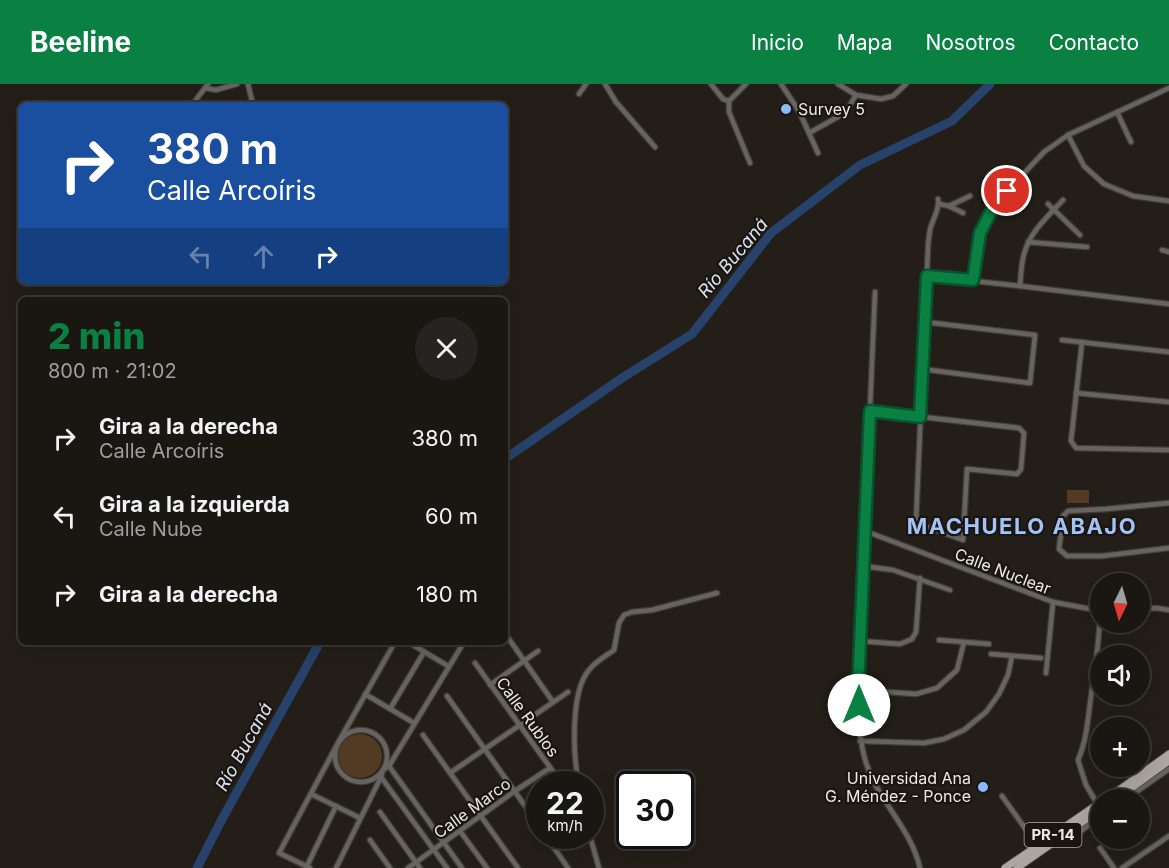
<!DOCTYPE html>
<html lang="es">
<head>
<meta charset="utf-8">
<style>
	:root { --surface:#1a1612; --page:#272320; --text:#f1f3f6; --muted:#9f9f9f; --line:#383532; --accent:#0b8043 }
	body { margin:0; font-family:Inter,sans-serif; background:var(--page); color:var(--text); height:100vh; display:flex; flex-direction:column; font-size:22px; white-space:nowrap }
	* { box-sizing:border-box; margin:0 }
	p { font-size:20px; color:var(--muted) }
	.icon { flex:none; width:33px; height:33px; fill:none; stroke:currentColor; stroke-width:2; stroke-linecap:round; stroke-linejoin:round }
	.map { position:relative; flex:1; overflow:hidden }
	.details { position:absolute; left:18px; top:213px; width:490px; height:348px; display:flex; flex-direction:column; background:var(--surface); border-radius:9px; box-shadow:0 6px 24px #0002,0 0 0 2px var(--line) }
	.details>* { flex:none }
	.banner { position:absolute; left:18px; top:18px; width:490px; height:183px; border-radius:9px; box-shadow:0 6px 24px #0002,0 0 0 2px var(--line); background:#1a4fa0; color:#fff; overflow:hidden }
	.needle { width:39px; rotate:185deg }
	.fabs { position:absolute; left:1090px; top:489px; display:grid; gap:12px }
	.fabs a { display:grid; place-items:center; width:60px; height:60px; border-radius:50%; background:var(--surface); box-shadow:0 6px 24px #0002,0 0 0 2px var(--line); font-size:30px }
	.speed { position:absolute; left:526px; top:687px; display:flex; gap:12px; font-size:30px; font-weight:700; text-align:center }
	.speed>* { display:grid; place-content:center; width:78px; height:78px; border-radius:50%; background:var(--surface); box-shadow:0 6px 24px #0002,0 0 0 2px var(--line); line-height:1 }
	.speed small { font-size:15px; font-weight:400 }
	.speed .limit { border:3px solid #111; border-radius:9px; background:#fff; color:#111 }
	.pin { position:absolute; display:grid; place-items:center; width:51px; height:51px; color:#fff; margin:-26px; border:3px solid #fff; border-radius:50%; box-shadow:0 2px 6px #0007 }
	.me { position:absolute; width:66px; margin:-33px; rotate:0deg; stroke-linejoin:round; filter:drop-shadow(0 0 4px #0008) }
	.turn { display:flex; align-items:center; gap:21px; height:126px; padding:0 30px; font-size:27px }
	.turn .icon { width:78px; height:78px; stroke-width:2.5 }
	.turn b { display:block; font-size:42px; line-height:51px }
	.lanes { display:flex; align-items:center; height:57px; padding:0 30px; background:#0003; justify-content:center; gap:30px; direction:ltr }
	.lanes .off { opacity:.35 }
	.round { display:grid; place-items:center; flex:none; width:63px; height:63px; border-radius:32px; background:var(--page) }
	.head { display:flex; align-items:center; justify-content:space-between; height:102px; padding:0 30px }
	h1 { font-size:36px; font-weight:800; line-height:45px; color:var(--accent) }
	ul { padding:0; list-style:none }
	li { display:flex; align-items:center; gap:18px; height:78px; padding:0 30px }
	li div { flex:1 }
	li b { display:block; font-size:22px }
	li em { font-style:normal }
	header { display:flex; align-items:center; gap:36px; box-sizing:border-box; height:84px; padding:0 30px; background:var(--accent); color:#fff }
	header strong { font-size:28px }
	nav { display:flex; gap:33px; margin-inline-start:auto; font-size:21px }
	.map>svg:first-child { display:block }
</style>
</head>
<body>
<header>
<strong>Beeline</strong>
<nav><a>Inicio</a><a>Mapa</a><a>Nosotros</a><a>Contacto</a></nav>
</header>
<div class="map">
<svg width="1169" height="784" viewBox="0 0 1169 784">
	<rect width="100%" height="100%" fill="#231e18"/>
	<g fill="#523b22">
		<rect x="1067" y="406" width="22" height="13"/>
		<circle cx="360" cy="672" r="22"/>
	</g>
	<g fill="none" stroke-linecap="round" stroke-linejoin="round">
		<g stroke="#27426b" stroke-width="9">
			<polyline points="506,374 622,294 692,250 771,149 860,81 952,37 990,0"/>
			<polyline points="197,784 221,737 320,558"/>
		</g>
		<defs>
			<g id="street">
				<polyline points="248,0 253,21"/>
				<polyline points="605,0 616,18 655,63"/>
				<polyline points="711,0 723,15 729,17"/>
				<polyline points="746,0 729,17 729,28 750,79"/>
				<polyline points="781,0 799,27 818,69"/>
				<polyline points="838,0 856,11 881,15 893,12 906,0"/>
				<polyline points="205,4 216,6 237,0"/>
				<polyline points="579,10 586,0"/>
				<polyline points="192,21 208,0"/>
				<polyline points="1117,28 1131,58"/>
				<polyline points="809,49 845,29 856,11"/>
				<polyline points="1068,51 1084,82 1104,100 1133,112 1169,117"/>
				<polyline points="939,120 949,122 970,112"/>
				<polyline points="1048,120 1080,151"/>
				<polyline points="949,122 963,129"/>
				<polyline points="1028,158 1087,163"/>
				<polyline points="1162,166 1169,168"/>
				<polyline points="927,192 1020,202 1169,220"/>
				<polyline points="973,196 980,149 996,119 1044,68 1068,51 1169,4"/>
				<path d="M1020,202C1021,190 1021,178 1025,167C1031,147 1049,131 1063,116"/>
				<path d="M875,208L858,606C860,641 858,670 876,702C891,729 913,753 920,784"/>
				<polyline points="1062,256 1169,268"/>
				<polyline points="1082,258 1071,357 1076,364 1169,366"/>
				<polyline points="922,285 1030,299 1035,251 925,238"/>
				<polyline points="1076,309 1169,318"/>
				<path d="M870,327L1019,344L1024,349L1021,385L1017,390L967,385L963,456L922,441L916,437C920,346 924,255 928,164C928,158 929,152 930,146C932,136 940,126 938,115"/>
				<polyline points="1169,419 1106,425 1068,427 1063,432 1059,465 1067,472 1102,472 1169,464"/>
				<polyline points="865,447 1053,518 1101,527"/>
				<polyline points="863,482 893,486 950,506"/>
				<polyline points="506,504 507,512 506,514"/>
				<polyline points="1140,525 1156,524 1169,526"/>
				<polyline points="509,555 553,618"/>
				<polyline points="939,556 989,560"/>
				<polyline points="860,557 900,560 912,555 916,548 920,494"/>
				<polyline points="408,558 448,582"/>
				<polyline points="991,570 1041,574"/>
				<polyline points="475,579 562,700"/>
				<polyline points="1046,589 1053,518"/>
				<polyline points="490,601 538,567"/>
				<polyline points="858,606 916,610 937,604 957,586 964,558"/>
				<polyline points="365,610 414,639"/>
				<polyline points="447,612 540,743"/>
				<polyline points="390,625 424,568"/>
				<circle cx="361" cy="672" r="26"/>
				<polyline points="423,651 518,784"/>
				<polyline points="860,657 924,659 944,655 964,646 986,628 999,610 1008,591 1012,572"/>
				<polyline points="389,682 462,784"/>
				<polyline points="450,689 568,608"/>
				<polyline points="381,693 447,784"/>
				<path d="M579,700C573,673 570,608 589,586C595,578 606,572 614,566L619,539L624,531L632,528L652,526L717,509"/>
				<polyline points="311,710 360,734"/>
				<polyline points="1002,712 1037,761"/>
				<polyline points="1125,716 1169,685"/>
				<path d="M1098,721L1086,701L1078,676C1087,656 1088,633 1091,612C1095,584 1100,555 1100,527"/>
				<polyline points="380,728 420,784"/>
				<polyline points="460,747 487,784"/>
				<polyline points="1067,750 1077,750 1101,732"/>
				<polyline points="546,752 568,784"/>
				<polyline points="590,752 599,784"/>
				<polyline points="370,756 390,784"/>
				<polyline points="1100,764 1114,784"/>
				<polyline points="307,782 336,722"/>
				<polyline points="310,784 279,769 338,659 395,558"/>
				<polyline points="336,784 381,693 383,686 389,682 464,558"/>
				<polyline points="408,784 515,707 550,684"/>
				<polyline points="1122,784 1169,752"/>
			</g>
			<g id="primary">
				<polyline points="1105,716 1169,670"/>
				<polyline points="1115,716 1169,677"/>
				<polyline points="1005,784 1101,718"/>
				<polyline points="1017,784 1101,725"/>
			</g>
		</defs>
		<use href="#street" stroke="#3f3b35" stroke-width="7"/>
		<use href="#primary" stroke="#3f3b35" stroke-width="9"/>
		<use href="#street" stroke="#666360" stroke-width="4.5"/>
		<use href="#primary" stroke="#ada7a1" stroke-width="7"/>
	</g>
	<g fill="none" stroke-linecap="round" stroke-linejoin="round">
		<defs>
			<polyline id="route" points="859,621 858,606 870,327 920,333 927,192 973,196 980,149 996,118 1007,107"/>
		</defs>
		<use href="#route" stroke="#07532c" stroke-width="15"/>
		<use href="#route" stroke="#0b8043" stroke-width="10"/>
	</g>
	<g fill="#8db9fc" stroke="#1a1510" stroke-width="2">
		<circle cx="786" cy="25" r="6"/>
		<circle cx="983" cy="703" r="6"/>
	</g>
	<g text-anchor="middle" stroke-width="4.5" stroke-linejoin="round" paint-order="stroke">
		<rect fill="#1a1510" stroke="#aeaaa6" stroke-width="1.5" x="1024.5" y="739" width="57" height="24" rx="4.5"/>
		<g font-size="15" font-weight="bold" fill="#eeeae6">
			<text x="1053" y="756">PR-14</text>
		</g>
		<g font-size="16" fill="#eeeae6" stroke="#1a1510" text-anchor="start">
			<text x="798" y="31">Survey 5</text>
			<text x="971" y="700" text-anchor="end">Universidad Ana<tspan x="971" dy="18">G. Méndez - Ponce</tspan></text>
		</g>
		<g font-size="16" fill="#eeeae6" stroke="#1a1510">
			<text transform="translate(1003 487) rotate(21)" y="6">Calle Nuclear</text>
			<text transform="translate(528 633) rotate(54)" y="6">Calle Rublos</text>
			<text transform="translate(472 724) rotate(-36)" y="6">Calle Marco</text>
		</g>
		<g font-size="18" font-style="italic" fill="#dae3f2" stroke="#1a1510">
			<text transform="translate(733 174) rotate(-50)" y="6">Río Bucaná</text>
			<text transform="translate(244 663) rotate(-61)" y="6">Río Bucaná</text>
		</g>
		<g font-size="22" font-weight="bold" letter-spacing="1.5" fill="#a2c3f6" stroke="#1a1510">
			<text x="1022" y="450">MACHUELO ABAJO</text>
		</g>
	</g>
</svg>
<div class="fabs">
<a><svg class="needle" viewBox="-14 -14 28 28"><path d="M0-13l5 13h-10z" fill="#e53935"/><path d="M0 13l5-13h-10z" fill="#9f9f9f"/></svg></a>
<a><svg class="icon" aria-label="sound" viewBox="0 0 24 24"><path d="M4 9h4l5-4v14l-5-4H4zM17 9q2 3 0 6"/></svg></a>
<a>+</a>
<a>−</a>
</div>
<div class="speed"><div>22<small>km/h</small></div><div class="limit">30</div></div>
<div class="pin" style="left:1007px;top:107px;background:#d93025"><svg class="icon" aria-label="arrive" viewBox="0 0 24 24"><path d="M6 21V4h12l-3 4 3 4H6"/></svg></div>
<svg class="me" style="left:859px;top:621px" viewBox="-20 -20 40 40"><circle r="19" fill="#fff"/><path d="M0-13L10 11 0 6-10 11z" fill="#0b8043"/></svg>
<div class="banner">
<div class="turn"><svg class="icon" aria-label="right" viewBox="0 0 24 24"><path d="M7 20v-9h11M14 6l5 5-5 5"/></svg><div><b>380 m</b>Calle Arcoíris</div></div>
<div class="lanes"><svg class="icon off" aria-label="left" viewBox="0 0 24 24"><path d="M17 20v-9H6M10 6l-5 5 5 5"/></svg><svg class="icon off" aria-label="ahead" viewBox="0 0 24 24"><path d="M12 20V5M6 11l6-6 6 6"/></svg><svg class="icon" aria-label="right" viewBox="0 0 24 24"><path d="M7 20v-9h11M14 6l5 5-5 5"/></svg></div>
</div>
<section class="details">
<div class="head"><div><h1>2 min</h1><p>800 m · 21:02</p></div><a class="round"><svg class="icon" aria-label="close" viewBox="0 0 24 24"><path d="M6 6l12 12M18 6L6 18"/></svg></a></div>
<ul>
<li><svg class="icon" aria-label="right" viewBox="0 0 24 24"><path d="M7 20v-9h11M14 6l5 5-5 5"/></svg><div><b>Gira a la derecha</b><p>Calle Arcoíris</p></div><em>380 m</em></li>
<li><svg class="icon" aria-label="left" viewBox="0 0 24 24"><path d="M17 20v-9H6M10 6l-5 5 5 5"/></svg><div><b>Gira a la izquierda</b><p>Calle Nube</p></div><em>60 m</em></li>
<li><svg class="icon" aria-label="right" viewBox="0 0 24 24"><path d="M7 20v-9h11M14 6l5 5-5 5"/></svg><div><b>Gira a la derecha</b></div><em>180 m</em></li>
</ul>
</section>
</div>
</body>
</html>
